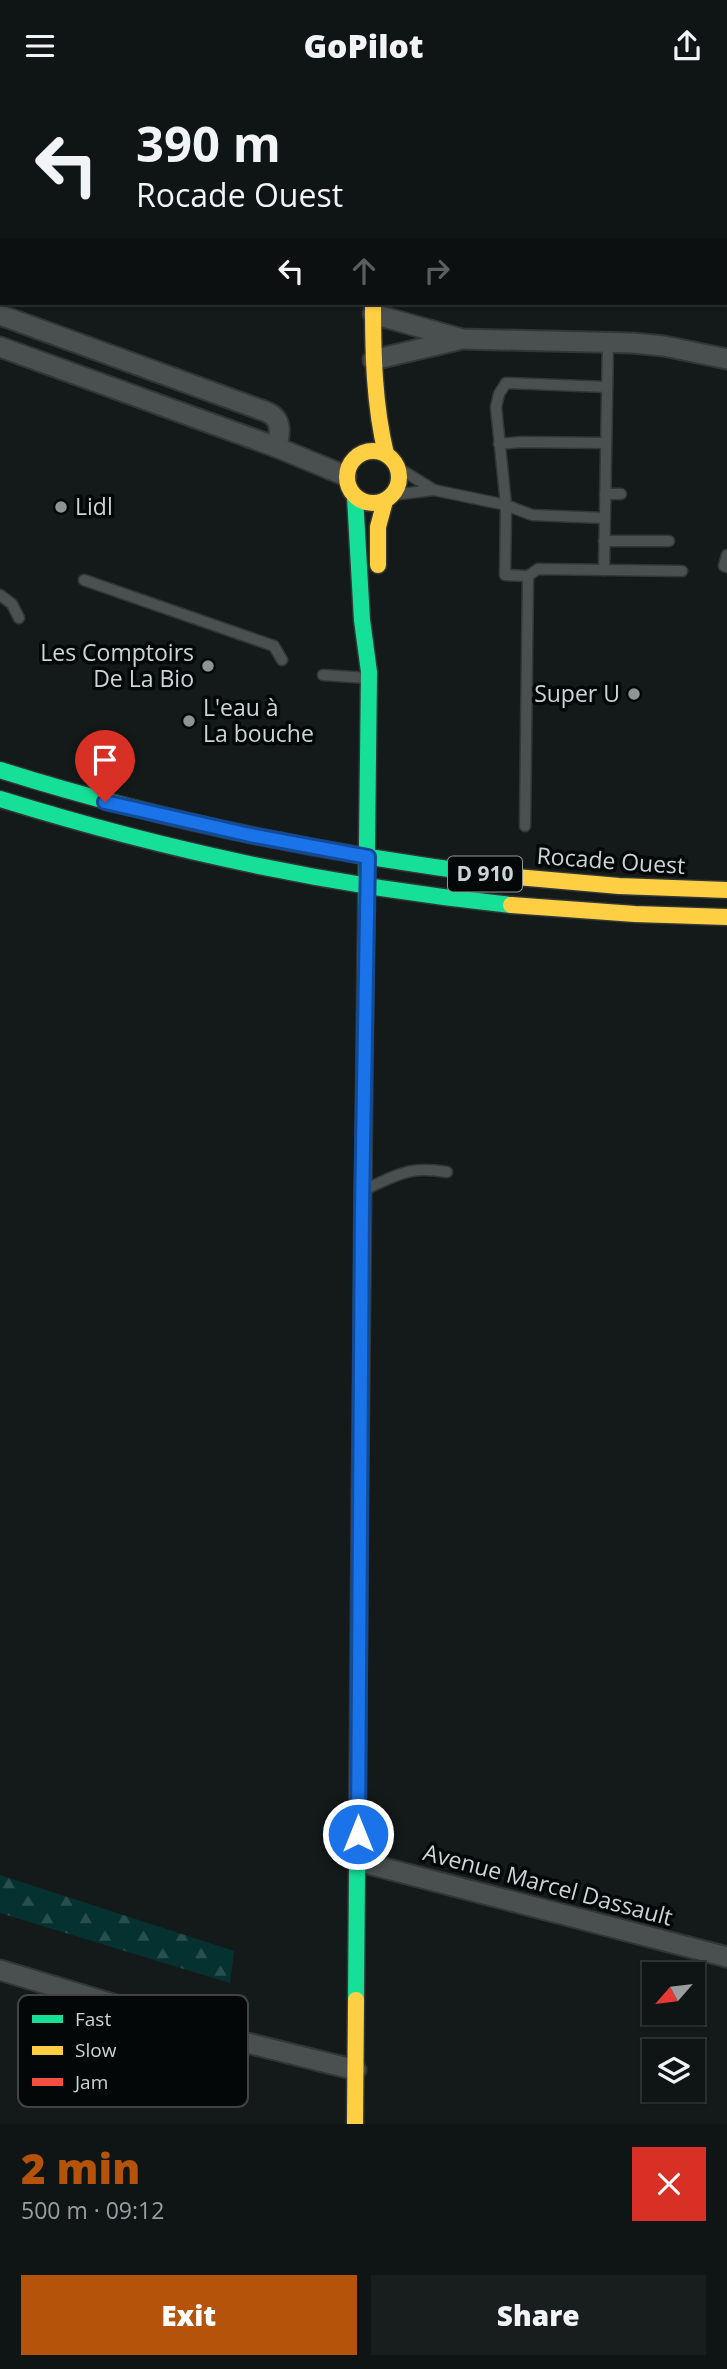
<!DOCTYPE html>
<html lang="en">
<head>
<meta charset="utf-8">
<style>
	:root { --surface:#0f1414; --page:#181d1d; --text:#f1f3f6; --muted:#9b9ea0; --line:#2f3334; --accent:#b45309 }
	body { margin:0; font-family:"Open Sans",sans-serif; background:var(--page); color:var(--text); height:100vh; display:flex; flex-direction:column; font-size:26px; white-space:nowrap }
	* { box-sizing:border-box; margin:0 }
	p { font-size:23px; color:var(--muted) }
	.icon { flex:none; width:38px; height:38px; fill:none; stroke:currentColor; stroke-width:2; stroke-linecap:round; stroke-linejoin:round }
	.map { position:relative; height:2033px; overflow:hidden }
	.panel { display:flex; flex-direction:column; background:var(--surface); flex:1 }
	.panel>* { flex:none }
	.top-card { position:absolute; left:0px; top:0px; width:728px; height:214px; box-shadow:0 2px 5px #0004,0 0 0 2px var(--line); background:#0f1414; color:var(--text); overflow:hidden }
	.needle { width:46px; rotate:242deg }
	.tools { position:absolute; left:642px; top:1871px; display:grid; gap:14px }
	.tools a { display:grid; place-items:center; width:63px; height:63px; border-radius:0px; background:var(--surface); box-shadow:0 2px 5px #0004,0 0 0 2px var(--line); font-size:35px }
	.pin { position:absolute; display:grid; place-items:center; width:60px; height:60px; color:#fff; margin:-72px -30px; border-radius:50% 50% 50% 0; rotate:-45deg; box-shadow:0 0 7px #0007 }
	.pin .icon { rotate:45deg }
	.me { position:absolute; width:77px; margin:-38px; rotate:0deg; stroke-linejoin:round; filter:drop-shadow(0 0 5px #0008) }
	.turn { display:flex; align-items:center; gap:24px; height:147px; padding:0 21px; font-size:32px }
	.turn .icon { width:91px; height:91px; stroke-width:2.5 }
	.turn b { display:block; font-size:49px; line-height:60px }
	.lanes { display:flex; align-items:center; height:66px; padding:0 21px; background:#0003; justify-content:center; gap:35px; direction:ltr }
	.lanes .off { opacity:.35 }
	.round { display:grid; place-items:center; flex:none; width:74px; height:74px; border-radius:0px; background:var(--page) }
	.headline { display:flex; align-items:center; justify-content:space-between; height:119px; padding:0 21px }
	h1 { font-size:42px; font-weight:800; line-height:52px; color:var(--accent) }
	.primary-button { display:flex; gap:14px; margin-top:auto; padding:14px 21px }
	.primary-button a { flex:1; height:80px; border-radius:0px; background:var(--accent); color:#fff; font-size:28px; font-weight:800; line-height:80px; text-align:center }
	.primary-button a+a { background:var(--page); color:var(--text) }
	header { display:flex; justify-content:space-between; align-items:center; height:91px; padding:0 21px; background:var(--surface); font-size:32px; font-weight:800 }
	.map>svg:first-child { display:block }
</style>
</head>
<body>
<header><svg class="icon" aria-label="menu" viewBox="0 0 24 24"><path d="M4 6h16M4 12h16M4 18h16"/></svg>GoPilot<svg class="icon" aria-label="share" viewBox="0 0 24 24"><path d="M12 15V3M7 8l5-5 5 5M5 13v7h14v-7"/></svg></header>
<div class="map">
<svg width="727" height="2033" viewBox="0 0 727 2033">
	<defs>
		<pattern id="forest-firs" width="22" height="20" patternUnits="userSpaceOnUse" patternTransform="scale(1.75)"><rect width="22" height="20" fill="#053131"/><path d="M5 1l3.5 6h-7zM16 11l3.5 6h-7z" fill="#284e4e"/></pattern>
	</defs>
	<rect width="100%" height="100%" fill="#141a1a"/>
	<polygon fill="url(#forest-firs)" points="0,1784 234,1860 230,1892 0,1822"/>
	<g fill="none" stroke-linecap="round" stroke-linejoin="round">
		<defs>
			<g id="lane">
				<polyline points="346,0 346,2"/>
				<polyline points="726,49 727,49"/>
				<polyline points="499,353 522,351 605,352"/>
				<polyline points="397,376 434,399"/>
				<polyline points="605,403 621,403"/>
				<polyline points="392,404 434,399 506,414 505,484 528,485 538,478 682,480"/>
				<polyline points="604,427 532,424 506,414 496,316 499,303 506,292 607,296"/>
				<polyline points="604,450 669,450"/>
				<polyline points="727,464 724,475 727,476"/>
				<polyline points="604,479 608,251"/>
				<polyline points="84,489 274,555 282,569"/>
				<polyline points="0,504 12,513 19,527"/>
				<polyline points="323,584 368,587"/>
				<polyline points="525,735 528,485"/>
				<path d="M366,1098C399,1083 409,1075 447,1081"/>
			</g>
			<g id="street">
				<polyline points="373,223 462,248 632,252 664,255 727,268"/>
				<path d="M0,224L267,321C282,328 281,342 276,356"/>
				<polyline points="0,256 276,356 346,385"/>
				<polyline points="373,269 458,249"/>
				<polyline points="357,1770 727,1866"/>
				<polyline points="0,1879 219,1945 356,1979"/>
			</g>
			<g id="fast">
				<polyline points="54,2 56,0"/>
				<polyline points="355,406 362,529 369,581 365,923"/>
				<path d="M0,679C161,730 327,763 494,784"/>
				<path d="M0,708C171,761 333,795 511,814"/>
				<polyline points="356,1909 360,1398"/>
			</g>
			<g id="slow">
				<path d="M373,212C373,263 374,313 386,363"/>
				<circle cx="373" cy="386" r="26"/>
				<polyline points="378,474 378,436 385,410"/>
				<polyline points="494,784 619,795 727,799"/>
				<polyline points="511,814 635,823 727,826"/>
				<polyline points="355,2033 356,1909"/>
			</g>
			<g id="jam">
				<polyline points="374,0 374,2"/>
				<polyline points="0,71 2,69"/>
				<polyline points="360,1398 365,923"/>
			</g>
		</defs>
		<use href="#lane" stroke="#323636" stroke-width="13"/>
		<use href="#street" stroke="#323636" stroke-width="23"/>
		<use href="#fast" stroke="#323636" stroke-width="19"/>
		<use href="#slow" stroke="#323636" stroke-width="19"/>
		<use href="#jam" stroke="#323636" stroke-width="19"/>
		<use href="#lane" stroke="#4a5050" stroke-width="10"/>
		<use href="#street" stroke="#4a5050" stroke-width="19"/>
		<use href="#fast" stroke="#16e098" stroke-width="16"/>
		<use href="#slow" stroke="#ffcf43" stroke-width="16"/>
		<use href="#jam" stroke="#f24e42" stroke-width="16"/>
	</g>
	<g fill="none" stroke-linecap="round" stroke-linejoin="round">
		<defs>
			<polyline id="route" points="105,711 250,744 368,766 362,1115 358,1743"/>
		</defs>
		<use href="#route" stroke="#114b97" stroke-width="18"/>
		<use href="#route" stroke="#1a73e8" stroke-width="12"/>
	</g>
	<g fill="#8c9494" stroke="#030707" stroke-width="2.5">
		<circle cx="61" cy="416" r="7"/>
		<circle cx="208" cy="575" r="7"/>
		<circle cx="634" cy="603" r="7"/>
		<circle cx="189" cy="630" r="7"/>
	</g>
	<g text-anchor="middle" stroke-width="7" stroke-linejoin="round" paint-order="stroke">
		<rect fill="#030707" stroke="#909797" stroke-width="2" x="448" y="765.5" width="74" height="35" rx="5"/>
		<g font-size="21" font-weight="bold" fill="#ccd5d5">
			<text x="485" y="790">D 910</text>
		</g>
		<g font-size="23" fill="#ccd5d5" stroke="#030707" text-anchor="start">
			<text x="75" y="424">Lidl</text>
			<text x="194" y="570" text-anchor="end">Les Comptoirs<tspan x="194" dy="26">De La Bio</tspan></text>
			<text x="620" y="611" text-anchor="end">Super U</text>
			<text x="203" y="625">L'eau à<tspan x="203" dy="26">La bouche</tspan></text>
		</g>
		<g font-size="23" fill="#ccd5d5" stroke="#030707">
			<text transform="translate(611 770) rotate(4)" y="8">Rocade Ouest</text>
			<text transform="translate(548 1794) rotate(15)" y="8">Avenue Marcel Dassault</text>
		</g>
	</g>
	<rect x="18" y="1904" width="230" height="112" rx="10" fill="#030707" stroke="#3f4545" stroke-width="2"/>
	<rect x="32" y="1924" width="31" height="8" fill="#16e098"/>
	<rect x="32" y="1955" width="31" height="9" fill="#ffcf43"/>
	<rect x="32" y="1987" width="31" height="8" fill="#f24e42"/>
	<g font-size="19" fill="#ccd5d5">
		<text x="75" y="1935">Fast</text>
		<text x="75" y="1966">Slow</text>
		<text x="75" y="1998">Jam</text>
	</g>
</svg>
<div class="tools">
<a><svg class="needle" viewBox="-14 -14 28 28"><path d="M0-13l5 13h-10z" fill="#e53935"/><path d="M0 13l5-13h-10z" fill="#9b9ea0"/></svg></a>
<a><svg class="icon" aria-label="layers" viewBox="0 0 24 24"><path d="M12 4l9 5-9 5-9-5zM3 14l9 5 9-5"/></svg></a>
</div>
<div class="pin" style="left:105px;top:711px;background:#d93025"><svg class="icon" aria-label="arrive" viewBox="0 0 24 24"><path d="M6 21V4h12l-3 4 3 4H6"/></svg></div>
<svg class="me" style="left:358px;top:1743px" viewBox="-20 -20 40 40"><circle r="17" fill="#1a73e8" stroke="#fff" stroke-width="3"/><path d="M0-11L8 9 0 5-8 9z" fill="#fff"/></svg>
<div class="top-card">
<div class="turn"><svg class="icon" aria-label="left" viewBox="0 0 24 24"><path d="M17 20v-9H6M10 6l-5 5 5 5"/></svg><div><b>390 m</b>Rocade Ouest</div></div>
<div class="lanes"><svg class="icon" aria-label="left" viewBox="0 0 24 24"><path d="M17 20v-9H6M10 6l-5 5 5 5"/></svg><svg class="icon off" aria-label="ahead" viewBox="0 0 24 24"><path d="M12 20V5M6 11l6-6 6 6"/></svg><svg class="icon off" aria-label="right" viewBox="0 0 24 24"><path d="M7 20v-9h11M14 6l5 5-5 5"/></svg></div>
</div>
</div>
<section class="panel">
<div class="headline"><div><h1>2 min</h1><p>500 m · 09:12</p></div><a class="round" style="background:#d93025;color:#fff"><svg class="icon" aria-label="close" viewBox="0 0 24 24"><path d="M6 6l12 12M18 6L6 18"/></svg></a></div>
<div class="primary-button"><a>Exit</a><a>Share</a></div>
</section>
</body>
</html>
